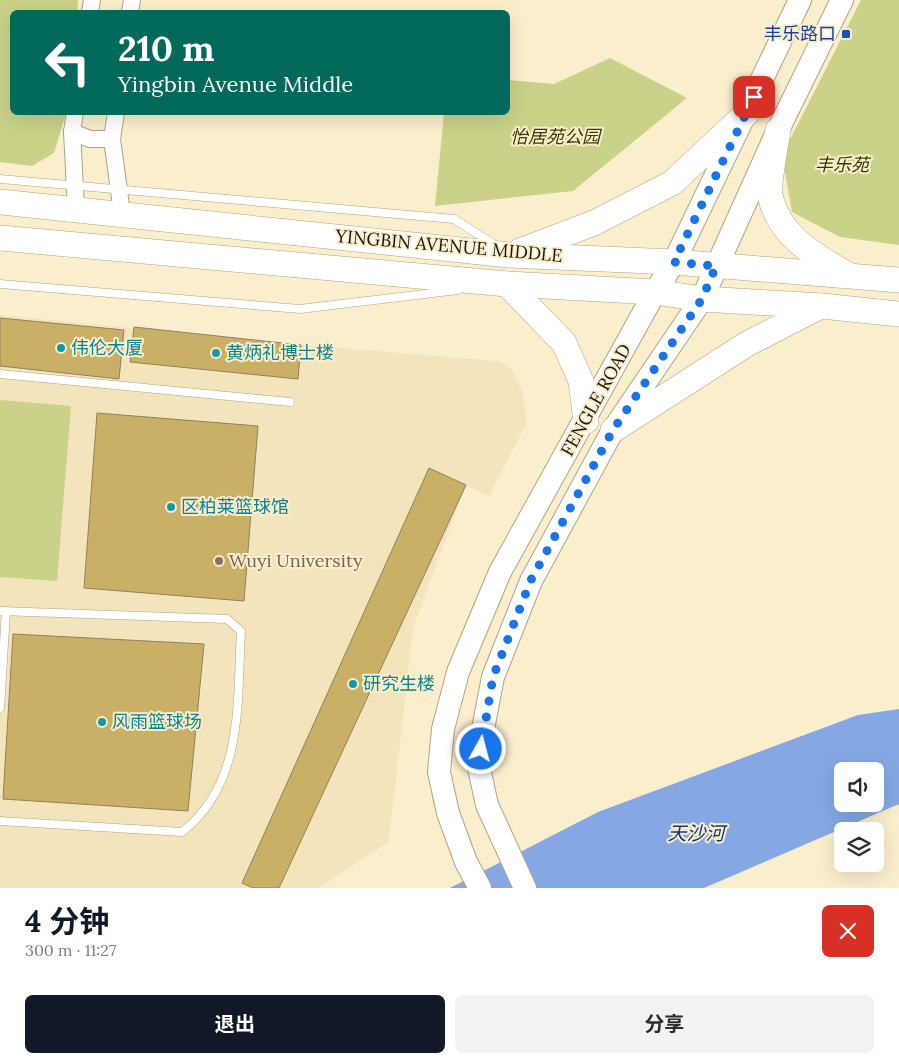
<!DOCTYPE html>
<html lang="zh">
<head>
<meta charset="utf-8">
<style>
	:root { --surface:#fff; --page:#f2f2f3; --text:#2b2b33; --muted:#7c7c81; --accent:#111827 }
	body { margin:0; font-family:Lora,"Noto Sans SC",serif; background:var(--page); color:var(--text); height:100vh; display:flex; flex-direction:column; font-size:19px; white-space:nowrap }
	* { box-sizing:border-box; margin:0 }
	p { font-size:16px; color:var(--muted) }
	.icon { flex:none; width:28px; height:28px; fill:none; stroke:currentColor; stroke-width:2; stroke-linecap:round; stroke-linejoin:round }
	.map { position:relative; height:888px; overflow:hidden }
	.panel { display:flex; flex-direction:column; background:var(--surface); flex:1 }
	.panel>* { flex:none }
	.banner { position:absolute; left:10px; top:10px; width:500px; height:105px; border-radius:8px; box-shadow:0 5px 20px #0002; background:#00695c; color:#fff; overflow:hidden }
	.buttons { position:absolute; left:834px; top:762px; display:grid; gap:10px }
	.buttons a { display:grid; place-items:center; width:50px; height:50px; border-radius:8px; background:var(--surface); box-shadow:0 5px 20px #0002; font-size:25px }
	.pin { position:absolute; display:grid; place-items:center; width:42px; height:42px; color:#fff; margin:-21px; border-radius:10px; box-shadow:0 2px 8px #0006 }
	.me { position:absolute; width:55px; margin:-28px; rotate:7deg; stroke-linejoin:round; filter:drop-shadow(0 0 4px #0008) }
	.turn { display:flex; align-items:center; gap:18px; height:105px; padding:0 25px; font-size:22px }
	.turn .icon { width:65px; height:65px; stroke-width:2.5 }
	.turn b { display:block; font-size:35px; line-height:42px }
	.round { display:grid; place-items:center; flex:none; width:52px; height:52px; border-radius:8px; background:var(--page) }
	.headline { display:flex; align-items:center; justify-content:space-between; height:85px; padding:0 25px }
	h1 { font-size:30px; font-weight:700; line-height:38px; color:var(--accent) }
	.primary-button { display:flex; gap:10px; margin-top:auto; padding:10px 25px }
	.primary-button a { flex:1; height:58px; border-radius:8px; background:var(--accent); color:#fff; font-size:20px; font-weight:700; line-height:58px; text-align:center }
	.primary-button a+a { background:var(--page); color:var(--text) }
	.map>svg:first-child { display:block }
</style>
</head>
<body>
<div class="map">
<svg width="899" height="888" viewBox="0 0 899 888">
	<rect width="100%" height="100%" fill="#fbeecd"/>
	<polygon fill="#f4e4bc" points="0,315 301,345 499,361 512,370 523,393 527,422 489,496 466,485 413,627 389,842 319,888 0,888"/>
	<g fill="#c9d288">
		<polygon points="0,0 78,0 77,12 12,12 12,112 66,113 54,153 32,166 0,162"/>
		<polygon points="861,0 899,0 899,245 840,237 792,212 782,155"/>
		<polygon points="610,58 687,98 573,191 435,206 444,113 508,112 508,80 554,84"/>
		<polygon points="0,400 71,406 57,581 0,577"/>
	</g>
	<path fill="#85a8e5" fill-rule="evenodd" d="M899,709V804L704,888H450L598,812L858,715ZM842,771H875V804H842Z"/>
	<g fill="#caaf66" stroke="#8c8163">
		<polygon points="0,318 124,330 119,379 0,366"/>
		<polygon points="134,327 301,345 298,379 130,362"/>
		<polygon points="97,413 258,426 244,601 84,588"/>
		<polygon points="429,468 466,485 279,888 253,888 242,883"/>
		<polygon points="13,634 204,644 188,811 3,799"/>
	</g>
	<g fill="none" stroke-linecap="round" stroke-linejoin="round">
		<defs>
			<g id="service">
				<polyline points="0,179 454,219 495,245"/>
				<polyline points="0,284 300,309 458,290"/>
				<polyline points="0,374 290,402"/>
				<path d="M0,611L227,619L241,631C237,702 244,784 182,832L0,821"/>
				<polyline points="0,708 6,611"/>
			</g>
			<g id="minor">
				<polyline points="90,12 92,0"/>
				<polyline points="130,12 132,0"/>
				<polyline points="75,112 72,132 76,208"/>
				<polyline points="116,112 112,139 122,213"/>
				<polyline points="72,132 90,139 112,139"/>
			</g>
			<g id="secondary">
				<polyline points="480,888 466,862 448,813 439,772 443,729 458,672 500,572 655,292 674,262 800,0"/>
				<polyline points="525,888 487,805 479,768 483,729 493,677 531,581 613,430 702,299 778,130 842,0"/>
			</g>
			<g id="primary">
				<path d="M778,130C776,145 768,183 770,195C778,234 813,255 845,273"/>
				<polyline points="0,202 509,255 674,262 899,280"/>
				<polyline points="0,238 507,284 655,292 702,299 822,306 899,314"/>
				<polyline points="520,251 594,223 672,183 747,113"/>
				<polyline points="507,284 564,343 581,381 586,421"/>
				<polyline points="613,430 747,344 821,306"/>
			</g>
		</defs>
		<use href="#service" stroke="#afa384" stroke-width="9"/>
		<use href="#minor" stroke="#afa384" stroke-width="18"/>
		<use href="#secondary" stroke="#afa384" stroke-width="24"/>
		<use href="#primary" stroke="#afa384" stroke-width="26"/>
		<use href="#service" stroke="#fff" stroke-width="8"/>
		<use href="#minor" stroke="#fff" stroke-width="16"/>
		<use href="#secondary" stroke="#fff" stroke-width="22"/>
		<use href="#primary" stroke="#fff" stroke-width="25"/>
	</g>
	<g fill="none" stroke-linecap="round" stroke-linejoin="round">
		<polyline stroke="#1a73e8" stroke-width="9" stroke-dasharray="0 16.2" points="481,749 493,677 531,580 613,430 702,299 716,266 674,262 754,97"/>
	</g>
	<rect fill="#1a4fb4" stroke="#fbeecd" stroke-width="2" x="841" y="29" width="10" height="10" rx="2.5"/>
	<g fill="#0f9aa8" stroke="#fbeecd" stroke-width="2">
		<circle cx="61" cy="348" r="5"/>
		<circle cx="216" cy="353" r="5"/>
		<circle cx="171" cy="507" r="5"/>
		<circle cx="353" cy="684" r="5"/>
		<circle cx="102" cy="722" r="5"/>
	</g>
	<circle fill="#8d6e63" stroke="#fbeecd" stroke-width="2" cx="219" cy="561" r="5"/>
	<g text-anchor="middle" stroke-width="4" stroke-linejoin="round" paint-order="stroke">
		<g font-size="18" fill="#164399" stroke="#fbeecd" text-anchor="end">
			<text x="836" y="40">丰乐路口</text>
		</g>
		<g font-size="18" font-style="italic" fill="#373b00" stroke="#fbeecd">
			<text x="555" y="143">怡居苑公园</text>
			<text x="842" y="171">丰乐苑</text>
		</g>
		<g font-size="18" fill="#1a160a" stroke="#fbeecd">
			<text transform="translate(449 246) rotate(5)" y="6">YINGBIN AVENUE MIDDLE</text>
			<text transform="translate(596 400) rotate(-61)" y="6">FENGLE ROAD</text>
		</g>
		<g font-size="18" fill="#0d838f" stroke="#fbeecd" text-anchor="start">
			<text x="71" y="354">伟伦大厦</text>
			<text x="226" y="359">黄炳礼博士楼</text>
			<text x="181" y="513">区柏莱篮球馆</text>
			<text x="363" y="690">研究生楼</text>
			<text x="112" y="728">风雨篮球场</text>
		</g>
		<g font-size="18" fill="#785e54" stroke="#fbeecd" text-anchor="start">
			<text x="229" y="567">Wuyi University</text>
		</g>
		<g font-size="19" font-style="italic" fill="#10377d" stroke="#fbeecd">
			<text x="696" y="840">天沙河</text>
		</g>
	</g>
</svg>
<div class="buttons">
<a><svg class="icon" aria-label="sound" viewBox="0 0 24 24"><path d="M4 9h4l5-4v14l-5-4H4zM17 9q2 3 0 6"/></svg></a>
<a><svg class="icon" aria-label="layers" viewBox="0 0 24 24"><path d="M12 4l9 5-9 5-9-5zM3 14l9 5 9-5"/></svg></a>
</div>
<div class="pin" style="left:754px;top:97px;background:#d93025"><svg class="icon" aria-label="arrive" viewBox="0 0 24 24"><path d="M6 21V4h12l-3 4 3 4H6"/></svg></div>
<svg class="me" style="left:481px;top:749px" viewBox="-20 -20 40 40"><circle r="17" fill="#1a73e8" stroke="#fff" stroke-width="3"/><path d="M0-11L8 9 0 5-8 9z" fill="#fff"/></svg>
<div class="banner">
<div class="turn"><svg class="icon" aria-label="left" viewBox="0 0 24 24"><path d="M17 20v-9H6M10 6l-5 5 5 5"/></svg><div><b>210 m</b>Yingbin Avenue Middle</div></div>
</div>
</div>
<section class="panel">
<div class="headline"><div><h1>4 分钟</h1><p>300 m · 11:27</p></div><a class="round" style="background:#d93025;color:#fff"><svg class="icon" aria-label="close" viewBox="0 0 24 24"><path d="M6 6l12 12M18 6L6 18"/></svg></a></div>
<div class="primary-button"><a>退出</a><a>分享</a></div>
</section>
</body>
</html>
